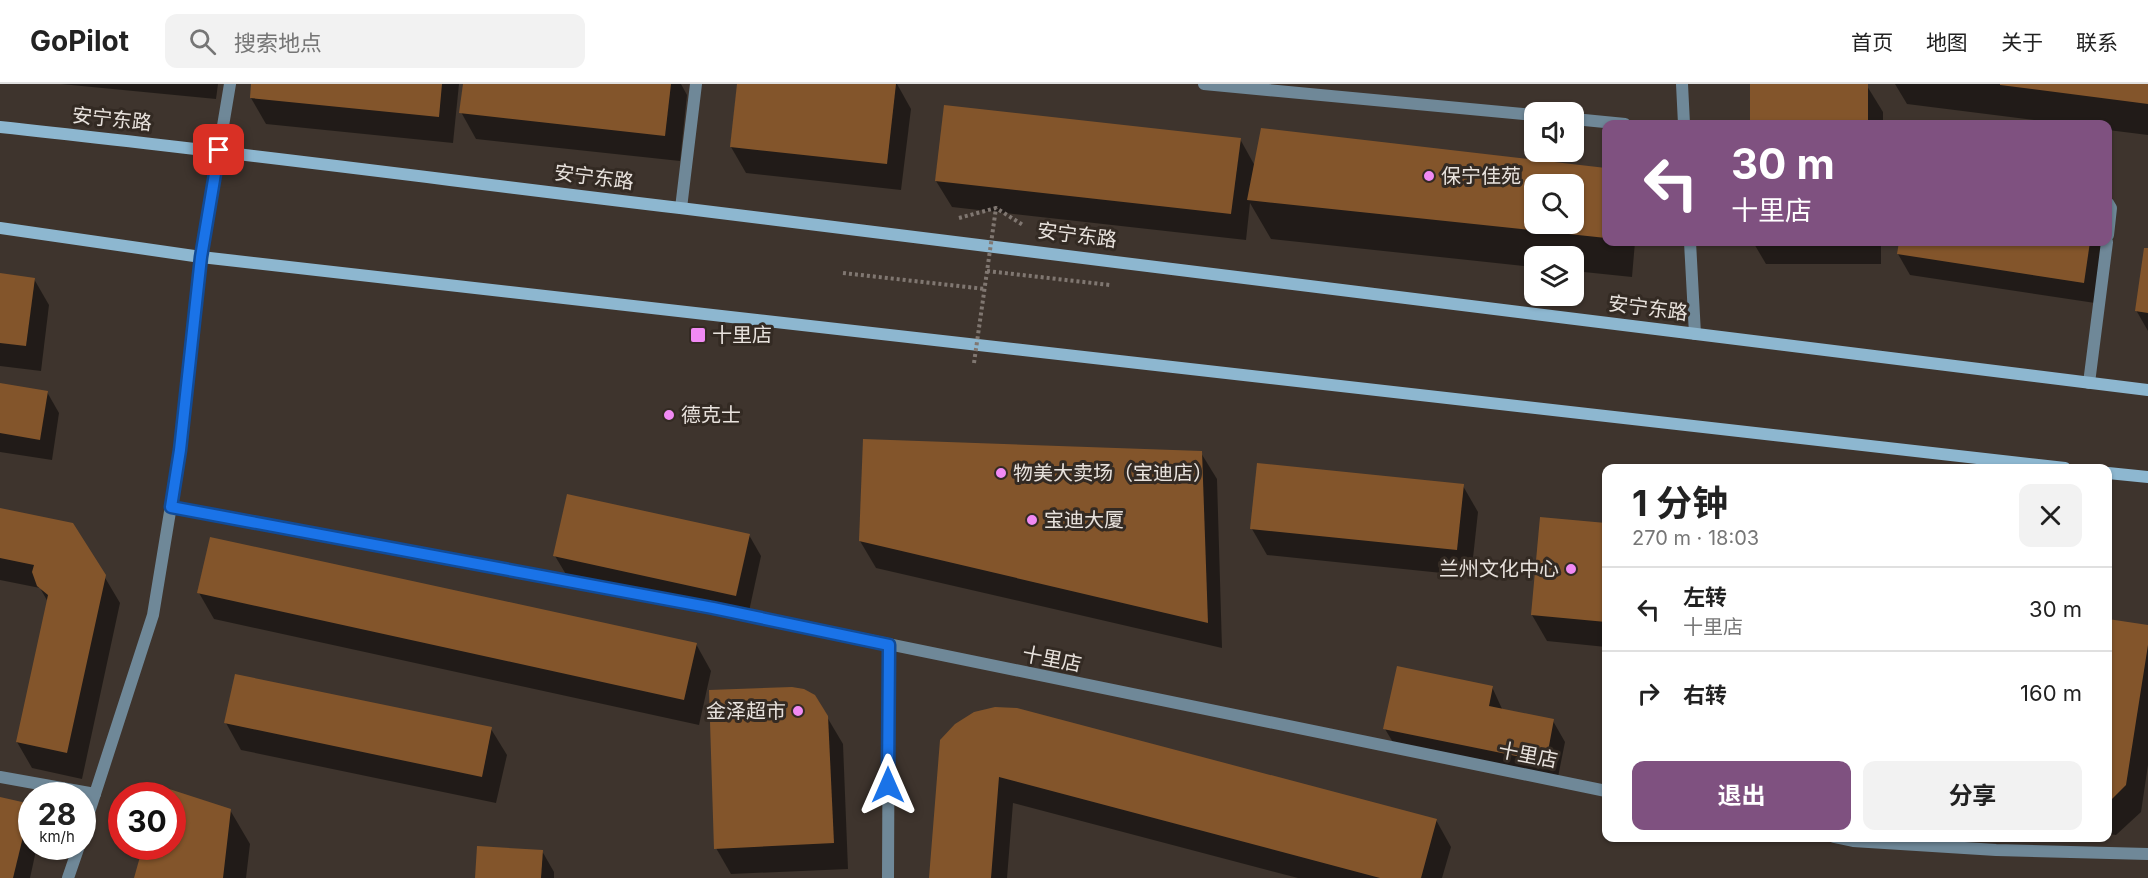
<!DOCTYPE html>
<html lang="zh">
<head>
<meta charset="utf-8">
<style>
	:root { --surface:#fff; --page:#f2f2f2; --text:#222; --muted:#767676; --line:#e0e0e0; --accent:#7f5180 }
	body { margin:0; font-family:Inter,"Noto Sans SC",sans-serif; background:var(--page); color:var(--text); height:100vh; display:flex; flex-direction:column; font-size:22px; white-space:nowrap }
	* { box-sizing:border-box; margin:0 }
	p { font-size:20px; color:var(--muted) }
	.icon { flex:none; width:33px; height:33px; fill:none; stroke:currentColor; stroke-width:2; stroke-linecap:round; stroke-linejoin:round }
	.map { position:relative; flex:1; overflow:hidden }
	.side { position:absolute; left:1602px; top:380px; width:510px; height:378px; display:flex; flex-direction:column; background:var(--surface); border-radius:12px; box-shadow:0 2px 4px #0004 }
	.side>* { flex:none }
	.guide { position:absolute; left:1602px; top:36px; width:510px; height:126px; border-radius:12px; box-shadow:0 2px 4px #0004; background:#7f5180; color:#fff; overflow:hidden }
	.tools { position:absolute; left:1524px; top:18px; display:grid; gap:12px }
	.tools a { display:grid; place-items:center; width:60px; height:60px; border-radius:12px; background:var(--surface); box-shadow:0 2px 4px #0004; font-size:30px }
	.speed { position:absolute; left:18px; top:698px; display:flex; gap:12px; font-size:30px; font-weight:700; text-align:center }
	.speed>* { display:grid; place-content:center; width:78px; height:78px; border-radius:50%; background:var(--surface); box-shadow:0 2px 4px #0004; line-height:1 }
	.speed small { font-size:15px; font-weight:400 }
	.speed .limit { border:9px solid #d22; background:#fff; color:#111 }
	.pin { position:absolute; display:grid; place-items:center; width:51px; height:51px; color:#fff; margin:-26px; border-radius:12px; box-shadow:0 3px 9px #0006 }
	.me { position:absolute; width:66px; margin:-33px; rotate:0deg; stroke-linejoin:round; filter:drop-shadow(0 0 4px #0008) }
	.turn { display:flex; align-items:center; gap:21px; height:126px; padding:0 30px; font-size:27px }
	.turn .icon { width:78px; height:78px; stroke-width:2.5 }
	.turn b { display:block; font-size:42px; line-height:51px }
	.round { display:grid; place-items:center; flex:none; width:63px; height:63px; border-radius:12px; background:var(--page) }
	.headline { display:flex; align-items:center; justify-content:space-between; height:102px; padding:0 30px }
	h1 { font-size:36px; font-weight:700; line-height:45px }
	.cta { display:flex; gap:12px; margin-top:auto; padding:12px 30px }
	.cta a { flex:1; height:69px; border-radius:12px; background:var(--accent); color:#fff; font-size:24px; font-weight:700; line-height:69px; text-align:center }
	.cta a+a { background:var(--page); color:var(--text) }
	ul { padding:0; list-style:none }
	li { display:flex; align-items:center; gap:18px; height:84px; padding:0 30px; border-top:2px solid var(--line) }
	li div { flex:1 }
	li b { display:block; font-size:22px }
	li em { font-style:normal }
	header { display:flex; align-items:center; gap:36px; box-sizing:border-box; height:84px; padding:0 30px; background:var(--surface); border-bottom:2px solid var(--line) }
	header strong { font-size:28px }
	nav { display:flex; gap:33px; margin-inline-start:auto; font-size:21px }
	.search { width:420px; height:54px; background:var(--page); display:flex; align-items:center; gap:15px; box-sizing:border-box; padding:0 21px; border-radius:12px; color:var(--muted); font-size:22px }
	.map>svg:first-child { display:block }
</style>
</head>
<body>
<header>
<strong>GoPilot</strong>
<div class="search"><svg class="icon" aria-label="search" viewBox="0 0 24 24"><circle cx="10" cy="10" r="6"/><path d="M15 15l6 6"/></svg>搜索地点</div>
<nav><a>首页</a><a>地图</a><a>关于</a><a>联系</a></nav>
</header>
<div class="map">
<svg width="2148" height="794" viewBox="0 0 2148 794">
	<rect width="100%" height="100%" fill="#3e342d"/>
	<g fill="#0007" fill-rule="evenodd">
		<polygon points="61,0 218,0 216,15"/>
		<polygon points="253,0 459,0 453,59 266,40 251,14"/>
		<polygon points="464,0 681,0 687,11 680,77 476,55 461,28"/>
		<polygon points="738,0 897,0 911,25 901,106 746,89 731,63"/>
		<polygon points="1895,0 2148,0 2148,51 2108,46 2108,40 2065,40 1907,20"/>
		<polygon points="1752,1 1867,2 1883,28 1883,40 1752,40"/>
		<path d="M1262,45L1606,85V158H1635L1632,193L1574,187V172H1534V183L1271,155L1250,119L1246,156L952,123L936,97L1240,55L1255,82ZM1534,100H1574V140H1534Z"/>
		<polygon points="1753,158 1881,158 1881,180 1766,180"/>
		<polygon points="1900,158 2105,158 2095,219 1910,191 1898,170"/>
		<polygon points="2148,166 2148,247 2136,226"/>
		<polygon points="0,191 34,195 49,221 41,287 0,282"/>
		<polygon points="0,300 47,308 59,329 52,376 0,368"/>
		<polygon points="1201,369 1217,395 1222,564 876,484 860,457"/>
		<polygon points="1463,402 1478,428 1471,492 1267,471 1252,445"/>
		<polygon points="0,426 104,492 120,519 82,695 32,684 17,658 48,518 40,504 0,496"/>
		<polygon points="1541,435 1606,441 1606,563 1547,557 1532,531"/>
		<polygon points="749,451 761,472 748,532 567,492 555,472"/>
		<polygon points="199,509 696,560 711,587 699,641 214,535"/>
		<polygon points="2108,537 2148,543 2148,681 2141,728 2116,751 2108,750"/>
		<polygon points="1492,603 1503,627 1553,637 1565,658 1557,698 1397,665 1385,645"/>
		<polygon points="827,633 843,660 848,785 731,790 716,764"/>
		<polygon points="226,639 491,645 507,671 496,719 241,666"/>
		<polygon points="956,641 1436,736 1451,763 1442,794 1298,794 1013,719 1007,794 930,794"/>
		<polygon points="161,704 230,726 250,760 246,794 136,794 144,762 172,762 172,711 159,711"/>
		<polygon points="0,715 32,724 32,762 37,762 30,794 0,794"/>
		<polygon points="542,767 554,788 554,794 477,794"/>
	</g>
	<g fill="#83552b" fill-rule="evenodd">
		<polygon points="251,0 442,0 439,33 250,14"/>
		<polygon points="463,0 671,0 665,52 459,29"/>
		<polygon points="737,0 896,0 887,80 730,63"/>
		<rect x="1750" y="0" width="118" height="40"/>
		<polygon points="2000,0 2148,0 2148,20 2000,1"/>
		<polygon points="944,21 1241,54 1231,130 935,97"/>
		<path d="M1261,44L1606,84V154L1247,116ZM1534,100H1574V140H1534Z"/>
		<polygon points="1899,158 2090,158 2084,199 1897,170"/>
		<polygon points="2144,164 2148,164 2148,229 2135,227"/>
		<polygon points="0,189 35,194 26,262 0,259"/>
		<polygon points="0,299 48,307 40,356 0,349"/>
		<polygon points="863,355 1202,367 1208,539 859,457"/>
		<polygon points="1257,379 1464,400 1457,466 1250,445"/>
		<polygon points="567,410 750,450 736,512 553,472"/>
		<polygon points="0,424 73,439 106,491 67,669 16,658 48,511 37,502 32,488 34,481 0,474"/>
		<polygon points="1540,433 1606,439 1606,538 1531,531"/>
		<polygon points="210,453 697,559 684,616 197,509"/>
		<polygon points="2108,535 2148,541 2148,561 2126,701 2108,719"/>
		<polygon points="1397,582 1493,602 1489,622 1554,635 1546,678 1383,645"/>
		<polygon points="235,590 492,643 482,693 224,639"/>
		<polygon points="792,603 804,605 815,611 828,632 834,759 714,765 709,606"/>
		<polygon points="995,623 1017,624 1437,735 1421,794 1380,794 999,693 991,794 929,794 940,656 955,640 974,628"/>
		<polygon points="160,702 231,725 223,794 134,794 143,762 172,762 172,711 157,711"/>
		<polygon points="0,713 31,720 13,794 0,794"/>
		<polygon points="477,762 543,766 541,794 475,794"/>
	</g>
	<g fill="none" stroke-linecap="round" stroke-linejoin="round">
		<g stroke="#807771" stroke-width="4" stroke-dasharray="3 3" stroke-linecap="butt">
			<polyline points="959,134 996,124 1023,141"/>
			<polyline points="987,187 1110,201"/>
			<polyline points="843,189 985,205"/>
		</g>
		<g stroke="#6f8898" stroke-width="12">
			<polyline points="1204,0 1534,31"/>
			<polyline points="1682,0 1684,40"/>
			<polyline points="1574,35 1625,40"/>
			<polyline points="2108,119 2111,124 2108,151"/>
			<polyline points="681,124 696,0"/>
			<polyline points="1690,158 1695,250"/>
			<polyline points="2089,299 2107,158"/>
			<polyline points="171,423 713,524 1606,707"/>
			<polyline points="0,693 95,710"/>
			<polyline points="82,750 153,531 180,367 201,173 230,0"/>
			<polyline points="1834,753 1853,757 1996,766 2148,770"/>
			<polyline points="68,794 79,762"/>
			<polyline points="888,794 889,561"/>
		</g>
		<g stroke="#8db7d0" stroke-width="12">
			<path d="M0,43C227,67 453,97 680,124C1170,181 1659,245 2148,306"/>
			<polyline points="0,144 201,173 2065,384"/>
			<polyline points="2108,389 2148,393"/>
		</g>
		<polyline stroke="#807771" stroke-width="4" stroke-dasharray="3 3" stroke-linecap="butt" points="974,279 996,124"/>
	</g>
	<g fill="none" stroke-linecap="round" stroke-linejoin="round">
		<defs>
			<polyline id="route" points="219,66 201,173 180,366 171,423 713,524 889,561 888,701"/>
		</defs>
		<use href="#route" stroke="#114b97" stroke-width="15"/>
		<use href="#route" stroke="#1a73e8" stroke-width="10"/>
	</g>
	<g fill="#f18af4" stroke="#332a23" stroke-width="2">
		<circle cx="1429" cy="92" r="6"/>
		<rect x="690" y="243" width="16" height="16" rx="3"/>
		<circle cx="669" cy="331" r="6"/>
		<circle cx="1001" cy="389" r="6"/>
		<circle cx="1032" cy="436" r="6"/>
		<circle cx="1571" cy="485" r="6"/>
		<circle cx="798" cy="627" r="6"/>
	</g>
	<g text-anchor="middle" stroke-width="6" stroke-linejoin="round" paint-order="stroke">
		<g font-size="20" fill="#e8e2dd" stroke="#332a23">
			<text transform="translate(112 35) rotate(6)" y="7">安宁东路</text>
			<text transform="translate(594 93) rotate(7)" y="7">安宁东路</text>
			<text transform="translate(1077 151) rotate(7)" y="7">安宁东路</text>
			<text transform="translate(1648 224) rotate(7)" y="7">安宁东路</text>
			<text transform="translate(1052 575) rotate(11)" y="7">十里店</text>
			<text transform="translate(1528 671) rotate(11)" y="7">十里店</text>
		</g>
		<g font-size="20" fill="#e8e2dd" stroke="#332a23" text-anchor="start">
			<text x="1441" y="99">保宁佳苑</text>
			<text x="712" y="258">十里店</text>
			<text x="681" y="338">德克士</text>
			<text x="1013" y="396">物美大卖场（宝迪店）</text>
			<text x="1044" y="443">宝迪大厦</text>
			<text x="1559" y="492" text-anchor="end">兰州文化中心</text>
			<text x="786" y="634" text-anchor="end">金泽超市</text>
		</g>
	</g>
</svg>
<div class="tools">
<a><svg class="icon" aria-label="sound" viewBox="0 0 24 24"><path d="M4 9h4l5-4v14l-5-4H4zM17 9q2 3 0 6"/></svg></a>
<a><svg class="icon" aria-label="search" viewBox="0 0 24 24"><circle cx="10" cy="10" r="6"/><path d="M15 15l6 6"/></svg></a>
<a><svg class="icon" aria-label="layers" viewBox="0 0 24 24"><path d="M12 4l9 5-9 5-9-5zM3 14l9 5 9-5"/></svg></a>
</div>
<div class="speed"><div>28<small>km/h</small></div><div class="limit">30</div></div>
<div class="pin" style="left:219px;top:66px;background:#d93025"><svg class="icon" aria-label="arrive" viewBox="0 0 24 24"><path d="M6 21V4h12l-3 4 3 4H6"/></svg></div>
<svg class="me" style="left:888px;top:701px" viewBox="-20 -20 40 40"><path d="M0-17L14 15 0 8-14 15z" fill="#1a73e8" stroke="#fff" stroke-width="4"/></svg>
<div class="guide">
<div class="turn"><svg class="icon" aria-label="left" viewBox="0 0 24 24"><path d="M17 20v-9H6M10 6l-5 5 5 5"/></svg><div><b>30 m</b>十里店</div></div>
</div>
<section class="side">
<div class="headline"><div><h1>1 分钟</h1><p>270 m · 18:03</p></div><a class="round"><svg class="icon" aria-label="close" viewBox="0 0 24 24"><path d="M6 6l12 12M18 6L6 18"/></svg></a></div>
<ul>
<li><svg class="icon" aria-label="left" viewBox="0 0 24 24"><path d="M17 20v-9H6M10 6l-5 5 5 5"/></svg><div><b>左转</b><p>十里店</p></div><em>30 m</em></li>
<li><svg class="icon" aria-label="right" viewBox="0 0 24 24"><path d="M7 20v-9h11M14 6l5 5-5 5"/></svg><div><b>右转</b></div><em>160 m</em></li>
</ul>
<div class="cta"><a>退出</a><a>分享</a></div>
</section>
</div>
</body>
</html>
